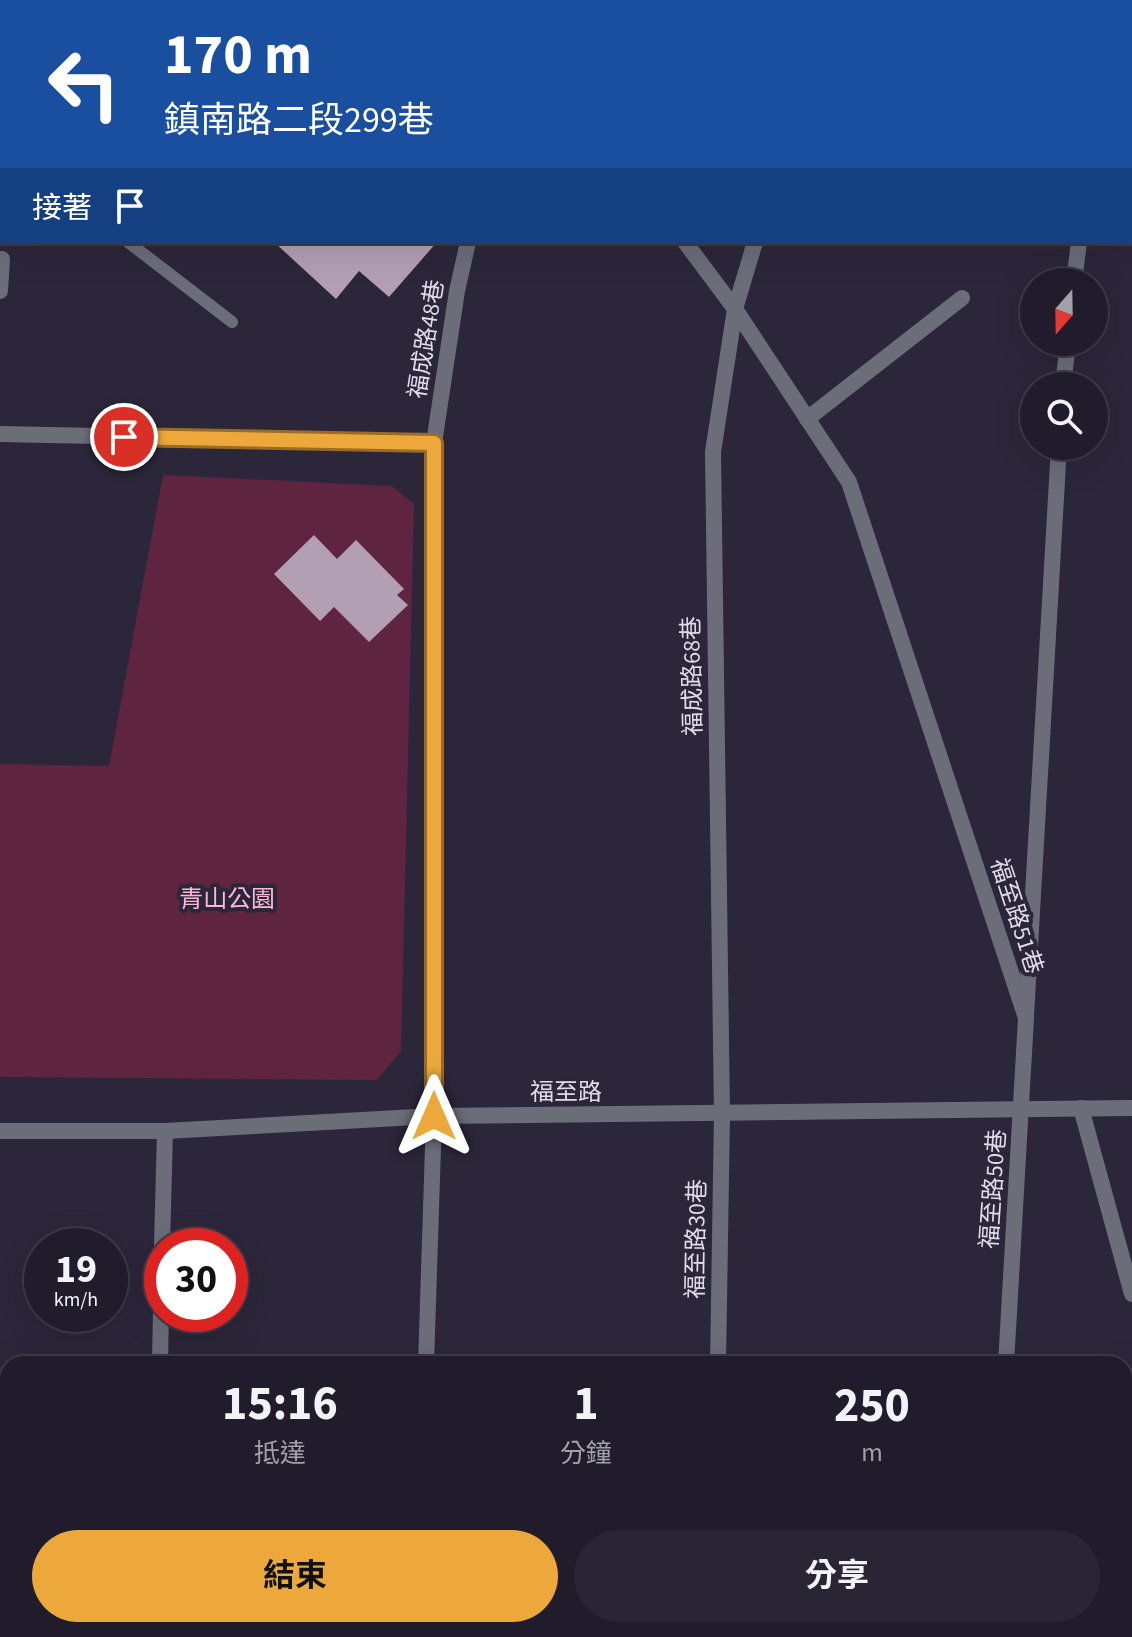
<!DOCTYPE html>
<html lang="zh-TW">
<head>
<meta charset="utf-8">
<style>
	:root { --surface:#211c2c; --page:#292534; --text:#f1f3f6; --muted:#a2a1a9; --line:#3e3a48; --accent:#eda83c }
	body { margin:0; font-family:"Source Sans 3","Noto Sans TC",sans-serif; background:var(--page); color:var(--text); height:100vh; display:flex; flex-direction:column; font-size:30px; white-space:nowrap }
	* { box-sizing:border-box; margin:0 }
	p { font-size:26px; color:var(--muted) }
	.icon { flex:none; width:44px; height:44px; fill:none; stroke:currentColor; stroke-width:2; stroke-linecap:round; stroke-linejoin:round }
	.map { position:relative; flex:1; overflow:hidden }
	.sheet { position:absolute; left:0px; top:1356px; width:1132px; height:282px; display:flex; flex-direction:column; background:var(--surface); border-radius:24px 24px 0 0; box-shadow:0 8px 32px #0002,0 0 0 2px var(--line) }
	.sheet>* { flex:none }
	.top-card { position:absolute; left:0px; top:0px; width:1132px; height:244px; box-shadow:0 8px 32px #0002,0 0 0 2px var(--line); background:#1a4fa0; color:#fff; overflow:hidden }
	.needle { width:52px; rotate:200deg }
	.tools { position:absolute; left:1020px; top:268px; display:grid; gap:16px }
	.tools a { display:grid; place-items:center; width:88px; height:88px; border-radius:50%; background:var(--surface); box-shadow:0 8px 32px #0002,0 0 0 2px var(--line); font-size:40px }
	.speed { position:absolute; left:24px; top:1228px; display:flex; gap:16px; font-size:40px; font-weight:700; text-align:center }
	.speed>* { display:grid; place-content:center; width:104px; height:104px; border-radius:50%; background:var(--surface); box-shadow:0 8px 32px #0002,0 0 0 2px var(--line); line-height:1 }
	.speed small { font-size:20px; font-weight:400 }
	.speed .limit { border:12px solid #d22; background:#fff; color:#111 }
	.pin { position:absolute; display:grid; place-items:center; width:68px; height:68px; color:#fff; margin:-34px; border:4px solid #fff; border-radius:50%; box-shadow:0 2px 8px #0007 }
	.me { position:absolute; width:88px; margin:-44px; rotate:0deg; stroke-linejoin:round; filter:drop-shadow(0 0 6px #0008) }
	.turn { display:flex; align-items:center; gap:28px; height:168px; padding:0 32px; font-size:36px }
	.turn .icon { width:104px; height:104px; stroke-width:2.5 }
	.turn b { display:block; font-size:56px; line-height:68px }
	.then { display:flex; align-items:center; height:76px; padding:0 32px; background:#0003; gap:16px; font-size:30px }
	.eta { display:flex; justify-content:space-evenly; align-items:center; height:136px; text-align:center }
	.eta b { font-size:48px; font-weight:700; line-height:56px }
	.action { display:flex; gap:16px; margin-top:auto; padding:16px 32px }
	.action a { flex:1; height:92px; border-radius:48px; background:var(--accent); color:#111; font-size:32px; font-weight:700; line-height:92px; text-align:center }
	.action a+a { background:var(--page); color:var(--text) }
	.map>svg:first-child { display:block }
</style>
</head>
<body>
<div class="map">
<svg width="1132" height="1637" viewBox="0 0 1132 1637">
	<rect width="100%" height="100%" fill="#2c263a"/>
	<polygon fill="#5e2440" points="163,475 392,486 414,504 401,1051 377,1080 0,1077 0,764 109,766"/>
	<g fill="#b39fb4">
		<polygon points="274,242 437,242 389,297 359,271 336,299"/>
		<polygon points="314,535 337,559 356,540 404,589 397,595 408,605 369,642 334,607 320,621 274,574"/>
	</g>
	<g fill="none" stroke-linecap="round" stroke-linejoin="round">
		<g stroke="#6b6e79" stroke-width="12">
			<polyline points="0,144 2,145"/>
			<polyline points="128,242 232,322"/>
			<polyline points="1019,1630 1028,1637"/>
			<polyline points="1120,1637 1132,1623"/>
		</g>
		<g stroke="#6b6e79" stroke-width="16">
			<polyline points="540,0 546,2"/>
			<polyline points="522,2 523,0"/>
			<polyline points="1130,184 1132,185"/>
			<polyline points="1074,282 1079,242"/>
			<polyline points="0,291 2,259"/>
			<polyline points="1063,386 1068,342"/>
			<polyline points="807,419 962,298"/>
			<polyline points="0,434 434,443"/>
			<polyline points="1026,1015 1059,446"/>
			<polyline points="1081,1108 1132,1294"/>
			<polyline points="0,1131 165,1131 434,1116 1132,1108"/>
			<polyline points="162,1246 165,1131"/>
			<polyline points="160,1364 162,1257"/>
			<polyline points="426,1364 434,1116 434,443 457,291 468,242"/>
			<polyline points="718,1364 722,1115 713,452 735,309 755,242"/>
			<polyline points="154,1637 154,1630"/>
		</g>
		<g stroke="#6b6e79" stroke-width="16">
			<polyline points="685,242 735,309 849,482 1026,1018 1006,1364"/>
			<polyline points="989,1637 989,1630"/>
		</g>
	</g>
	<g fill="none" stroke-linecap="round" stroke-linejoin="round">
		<defs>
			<polyline id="route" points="124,437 434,443 434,1116"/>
		</defs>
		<use href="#route" stroke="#9a6d27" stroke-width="20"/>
		<use href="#route" stroke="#eda83c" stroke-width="14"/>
	</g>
	<g text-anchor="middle" stroke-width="8" stroke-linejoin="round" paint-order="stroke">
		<g font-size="24" fill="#dfdce9" stroke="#2c263a">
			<text transform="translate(426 339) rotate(-81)" y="8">福成路48巷</text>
			<text transform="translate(692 676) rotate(-91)" y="8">福成路68巷</text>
			<text transform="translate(1017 916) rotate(72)" y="8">福至路51巷</text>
			<text x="566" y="1100">福至路</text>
			<text transform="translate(993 1189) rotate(-86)" y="8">福至路50巷</text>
			<text transform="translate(696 1239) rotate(-89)" y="8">福至路30巷</text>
		</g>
		<g font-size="24" fill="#fab8d3" stroke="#2c263a">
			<text x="227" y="907">青山公園</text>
		</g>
	</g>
</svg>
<div class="tools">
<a><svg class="needle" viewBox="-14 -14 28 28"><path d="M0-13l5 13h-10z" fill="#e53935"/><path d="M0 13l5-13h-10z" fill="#a2a1a9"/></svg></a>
<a><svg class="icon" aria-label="search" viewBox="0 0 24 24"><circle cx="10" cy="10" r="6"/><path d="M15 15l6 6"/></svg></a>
</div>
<div class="speed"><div>19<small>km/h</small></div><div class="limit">30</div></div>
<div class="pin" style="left:124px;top:437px;background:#d93025"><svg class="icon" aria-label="arrive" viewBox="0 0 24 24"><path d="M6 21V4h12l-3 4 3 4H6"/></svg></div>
<svg class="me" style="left:434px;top:1116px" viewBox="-20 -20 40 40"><path d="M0-17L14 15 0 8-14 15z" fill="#eda83c" stroke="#fff" stroke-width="4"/></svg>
<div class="top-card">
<div class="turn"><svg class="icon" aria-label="left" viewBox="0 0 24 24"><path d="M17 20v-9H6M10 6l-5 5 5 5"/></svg><div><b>170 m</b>鎮南路二段299巷</div></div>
<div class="then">接著<svg class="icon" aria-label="arrive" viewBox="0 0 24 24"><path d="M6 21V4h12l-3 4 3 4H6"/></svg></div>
</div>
<section class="sheet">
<div class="eta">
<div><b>15:16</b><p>抵達</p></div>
<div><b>1</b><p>分鐘</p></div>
<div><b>250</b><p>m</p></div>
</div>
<div class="action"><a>結束</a><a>分享</a></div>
</section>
</div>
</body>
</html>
